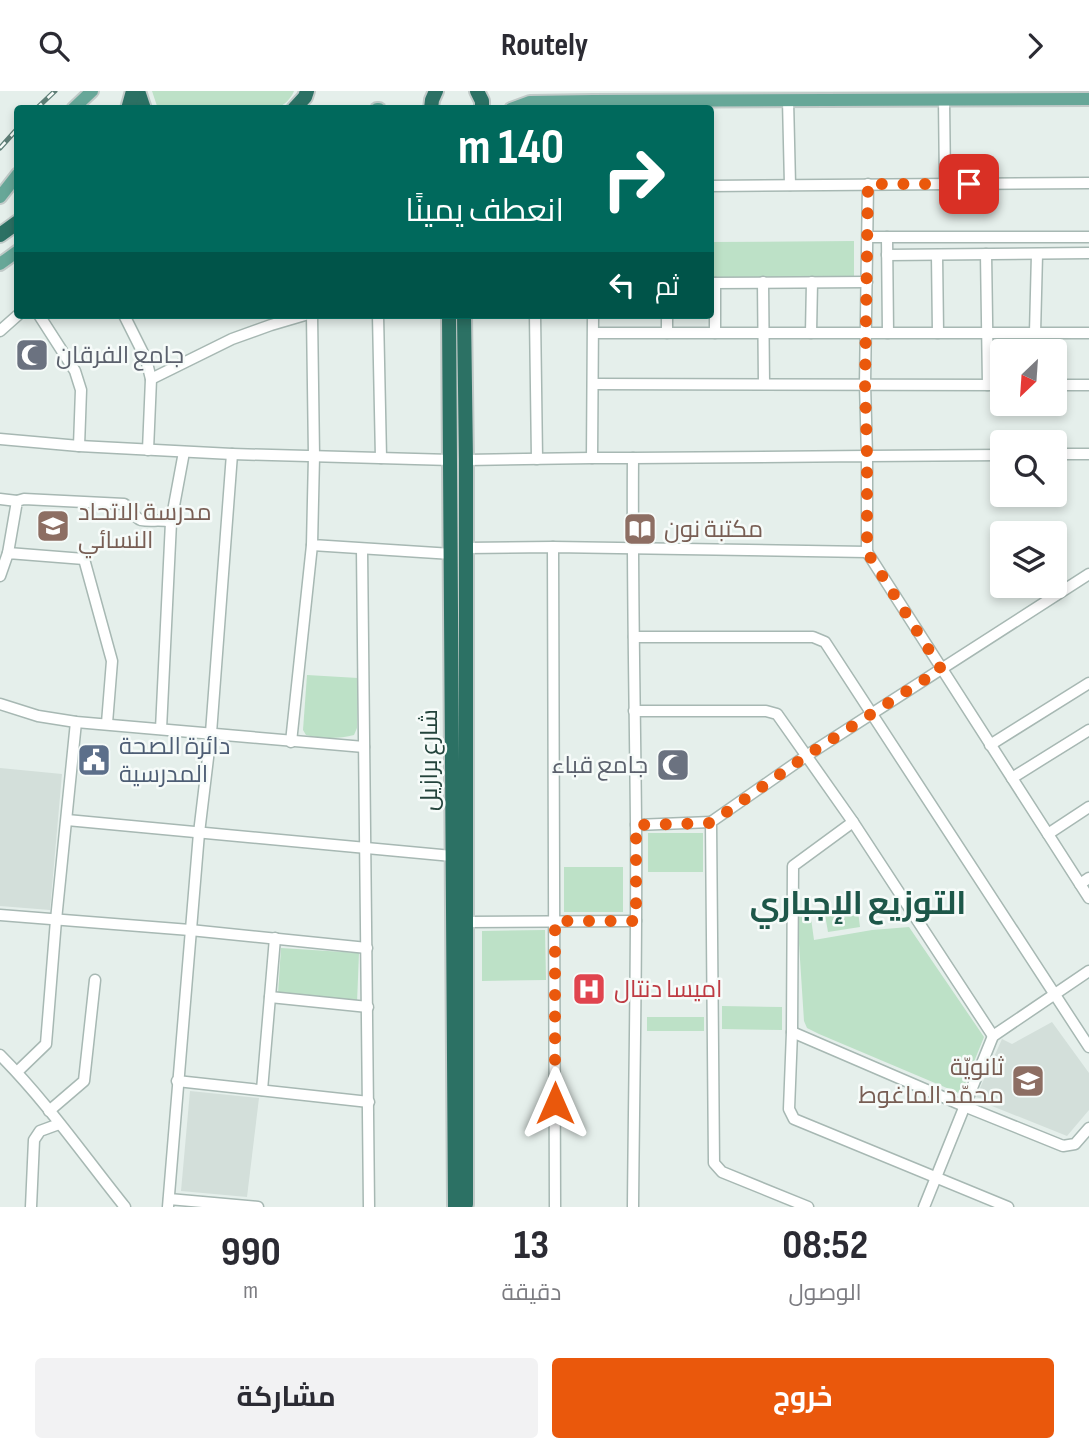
<!DOCTYPE html>
<html lang="ar">
<head>
<meta charset="utf-8">
<style>
	:root { --surface:#fff; --page:#f2f2f3; --text:#2b2b33; --muted:#7c7c81; --accent:#ea580c }
	body { margin:0; font-family:"Sofia Sans Condensed",Cairo,sans-serif; background:var(--page); color:var(--text); direction:rtl; height:100vh; display:flex; flex-direction:column; font-size:26px; white-space:nowrap }
	* { box-sizing:border-box; margin:0 }
	p { font-size:23px; color:var(--muted) }
	.icon { flex:none; width:38px; height:38px; fill:none; stroke:currentColor; stroke-width:2; stroke-linecap:round; stroke-linejoin:round }
	.map { position:relative; height:1116px; overflow:hidden; direction:ltr }
	.side { display:flex; flex-direction:column; background:var(--surface); flex:1 }
	.side>* { flex:none }
	.hud { position:absolute; left:14px; top:14px; width:700px; height:214px; border-radius:7px; box-shadow:0 4px 10px #0003; direction:rtl; background:#00695c; color:#fff; overflow:hidden }
	.needle { width:46px; rotate:205deg }
	.fabs { position:absolute; left:990px; top:248px; display:grid; gap:14px }
	.fabs a { display:grid; place-items:center; width:77px; height:77px; border-radius:7px; background:var(--surface); box-shadow:0 4px 10px #0003; font-size:35px }
	.pin { position:absolute; display:grid; place-items:center; width:60px; height:60px; color:#fff; margin:-30px; border-radius:14px; box-shadow:0 4px 10px #0006 }
	.me { position:absolute; width:77px; margin:-38px; rotate:0deg; stroke-linejoin:round; filter:drop-shadow(0 0 5px #0008) }
	.turn { display:flex; align-items:center; gap:24px; height:147px; padding:0 35px; font-size:32px }
	.turn .icon { width:91px; height:91px; stroke-width:2.5 }
	.turn b { display:block; font-size:49px; line-height:60px }
	.then { display:flex; align-items:center; height:66px; padding:0 35px; background:#0003; gap:14px; font-size:26px }
	.eta { display:flex; justify-content:space-evenly; align-items:center; height:119px; text-align:center }
	.eta b { font-size:42px; font-weight:700; line-height:49px }
	.primary-button { display:flex; gap:14px; margin-top:auto; padding:14px 35px }
	.primary-button a { flex:1; height:80px; border-radius:7px; background:var(--accent); color:#fff; font-size:28px; font-weight:700; line-height:80px; text-align:center }
	.primary-button a+a { background:var(--page); color:var(--text) }
	header { display:flex; justify-content:space-between; align-items:center; height:91px; padding:0 35px; background:var(--surface); font-size:32px; font-weight:700 }
	.map>svg:first-child { display:block }
</style>
</head>
<body>
<header><svg class="icon" aria-label="forward" viewBox="0 0 24 24"><path d="M9 5l7 7-7 7"/></svg>Routely<svg class="icon" aria-label="search" viewBox="0 0 24 24"><circle cx="10" cy="10" r="6"/><path d="M15 15l6 6"/></svg></header>
<div class="map">
<svg width="1089" height="1116" viewBox="0 0 1089 1116">
	<rect width="100%" height="100%" fill="#e5efeb"/>
	<g fill="#d3dfda">
		<polygon points="0,677 62,683 50,819 0,815"/>
		<polygon points="1052,931 1089,982 1089,1019 1067,1045 987,1013 988,1010 976,1006 1002,948 1012,953"/>
		<polygon points="190,1000 259,1007 247,1106 181,1100"/>
	</g>
	<g fill="#bde1c7">
		<path d="M152,0H294C291,8 284,14 277,17L158,18Z"/>
		<polygon points="854,150 854,187 711,188 710,151"/>
		<path d="M307,584L358,587L357,637L354,644C340,648 320,648 306,644L303,639Z"/>
		<rect x="648" y="742" width="55" height="39"/>
		<rect x="564" y="776" width="59" height="45"/>
		<polygon points="810,820 814,849 872,839 909,836 984,946 961,1003 819,943 807,937 804,930 797,822"/>
		<polygon points="858,820 860,836 828,841 825,824"/>
		<polygon points="545,839 546,889 482,890 482,840"/>
		<polygon points="281,857 359,862 357,912 278,903"/>
		<polygon points="722,915 782,916 782,939 722,938"/>
		<rect x="647" y="926" width="57" height="14"/>
	</g>
	<g fill="none" stroke-linecap="round" stroke-linejoin="round">
		<defs>
			<g id="minor">
				<polyline points="944,8 945,93"/>
				<polyline points="788,9 790,94"/>
				<polyline points="868,93 865,293 867,365 1003,364"/>
				<polyline points="710,95 1089,92"/>
				<polyline points="868,146 1089,146"/>
				<polyline points="887,146 888,242"/>
				<polyline points="986,163 988,294"/>
				<polyline points="887,164 1089,162"/>
				<polyline points="937,164 938,242"/>
				<polyline points="763,191 764,293"/>
				<polyline points="710,192 867,191"/>
				<polyline points="715,192 715,242"/>
				<polyline points="39,224 75,280 81,299 79,355"/>
				<polyline points="124,224 146,268 151,288 148,359"/>
				<polyline points="312,224 314,365 312,454 452,463"/>
				<polyline points="378,224 381,367"/>
				<polyline points="535,224 537,368"/>
				<path d="M593,224L592,367H633C632,489 635,611 636,733C637,861 634,989 633,1116"/>
				<polyline points="667,224 667,242"/>
				<polyline points="0,240 18,224"/>
				<polyline points="594,242 1089,242"/>
				<polyline points="811,242 812,191"/>
				<polyline points="1035,242 1037,163"/>
				<polyline points="151,288 232,248 271,234 305,224"/>
				<polyline points="593,293 1003,294"/>
				<polyline points="1055,294 1089,294"/>
				<polyline points="0,348 79,355 232,363 211,642 199,742 168,1116"/>
				<polyline points="232,363 451,369"/>
				<polyline points="1055,363 1089,363"/>
				<polyline points="466,369 592,367"/>
				<polyline points="0,408 17,410"/>
				<polyline points="171,431 184,361"/>
				<polyline points="553,456 555,1116"/>
				<polyline points="466,457 553,456 867,461 867,365 633,367"/>
				<polyline points="362,458 369,1116"/>
				<polyline points="867,461 1089,807"/>
				<path d="M8,462L17,410L24,408L124,413C131,417 133,426 141,429C151,431 161,428 171,431L161,638"/>
				<polyline points="0,485 8,462 84,468 112,570 107,632"/>
				<polyline points="634,546 813,546 825,551 1089,956"/>
				<polyline points="0,613 38,625 76,631 364,656"/>
				<polyline points="634,620 766,620 777,623 853,731 993,945"/>
				<polyline points="291,651 312,454"/>
				<polyline points="990,654 1089,592"/>
				<polyline points="1012,687 1089,639"/>
				<polyline points="67,729 452,765"/>
				<polyline points="853,731 793,775 792,941 789,1018 794,1028 1008,1116"/>
				<polyline points="636,734 711,731"/>
				<polyline points="1048,743 1089,716"/>
				<polyline points="1080,793 1089,787"/>
				<polyline points="0,824 190,839 367,857"/>
				<polyline points="467,831 636,830"/>
				<polyline points="270,906 368,916"/>
				<polyline points="792,941 964,1015 1063,1055 1075,1053 1089,1037"/>
				<path d="M0,964C46,1010 84,1065 125,1116"/>
				<polyline points="17,981 46,953 56,829 76,631"/>
				<polyline points="177,990 369,1011"/>
				<polyline points="262,999 275,847"/>
				<polyline points="49,1020 84,990 95,889"/>
				<polyline points="169,1108 258,1116"/>
				<polyline points="31,1116 34,1049 40,1040 59,1033"/>
				<polyline points="808,1116 722,1081 714,1072 711,731 806,665 1089,483"/>
				<polyline points="924,1116 993,945 1089,880"/>
			</g>
			<g id="major">
				<polyline points="73,18 92,0"/>
				<polyline points="377,18 379,18"/>
				<polyline points="511,18 530,11 593,10 1089,8"/>
				<polyline points="0,106 18,83"/>
				<polyline points="0,173 18,160"/>
			</g>
			<g id="highway">
				<polyline points="138,0 144,18"/>
				<polyline points="477,0 482,10 482,18"/>
				<polyline points="128,18 133,0"/>
				<polyline points="294,18 305,6 307,0"/>
				<polyline points="431,18 432,9 436,0"/>
				<polyline points="0,144 18,131"/>
				<polyline points="449,224 455,1115"/>
				<polyline points="464,224 466,369 466,1113"/>
			</g>
		</defs>
		<use href="#minor" stroke="#a7b8b3" stroke-width="13"/>
		<use href="#major" stroke="#c1cac8" stroke-width="16"/>
		<use href="#highway" stroke="#c1cac8" stroke-width="18"/>
		<use href="#minor" stroke="#fff" stroke-width="10"/>
		<use href="#major" stroke="#67a798" stroke-width="12"/>
		<use href="#highway" stroke="#2c7164" stroke-width="14"/>
		<defs>
			<g id="rail">
				<polyline points="36,18 55,0"/>
				<polyline points="0,57 18,37"/>
			</g>
		</defs>
		<use href="#rail" stroke="#5e7e76" stroke-width="5"/>
		<use href="#rail" stroke="#f6fbf9" stroke-width="2.5" stroke-dasharray="8" stroke-linecap="butt"/>
	</g>
	<g fill="none" stroke-linecap="round" stroke-linejoin="round">
		<polyline stroke="#ea580c" stroke-width="12" stroke-dasharray="0 21.6" points="555,1012 555,830 636,830 636,734 711,732 806,665 941,578 867,461 867,365 865,293 868,93 969,93"/>
	</g>
	<defs>
		<symbol id="mosque-square" viewBox="-11 -11 22 22"><rect x="-9" y="-9" width="18" height="18" rx="4" fill="#6b7280" stroke="#f6fbf9"/><path d="M3.5-4.9A6 6 0 1 0 3.5 4.9A5 5 0 1 1 3.5-4.9Z" fill="#fff"/></symbol>
		<symbol id="school-square" viewBox="-11 -11 22 22"><rect x="-9" y="-9" width="18" height="18" rx="4" fill="#8d6e63" stroke="#f6fbf9"/><path d="M0-5L7-2L0 1L-7-2ZM-4 1L0 2.5L4 1V4Q0 6-4 4Z" fill="#fff"/></symbol>
		<symbol id="library-square" viewBox="-11 -11 22 22"><rect x="-9" y="-9" width="18" height="18" rx="4" fill="#8d6e63" stroke="#f6fbf9"/><path d="M-6-4Q-3-5.5-.7-3.5V5Q-3 3-6 4ZM6-4Q3-5.5 .7-3.5V5Q3 3 6 4Z" fill="#fff"/></symbol>
		<symbol id="civic-square" viewBox="-11 -11 22 22"><rect x="-9" y="-9" width="18" height="18" rx="4" fill="#5c6f8a" stroke="#f6fbf9"/><path d="M-.6-6.5H3V-4.5H.6V-3L4-1V1h2V6H-6V1h2V-1L-.6-3ZM-1.2 2.5V6h2.4V2.5Z" fill="#fff"/></symbol>
		<symbol id="hospital-square" viewBox="-11 -11 22 22"><rect x="-9" y="-9" width="18" height="18" rx="4" fill="#e0444e" stroke="#f6fbf9"/><path d="M-5-5h3v3.5h4V-5h3V5h-3V1.5h-4V5h-3Z" fill="#fff"/></symbol>
	</defs>
	<g fill-rule="evenodd">
		<use href="#mosque-square" x="13" y="245" width="38" height="38"/>
		<use href="#school-square" x="34" y="416" width="38" height="38"/>
		<use href="#library-square" x="621" y="419" width="38" height="38"/>
		<use href="#civic-square" x="75" y="650" width="38" height="38"/>
		<use href="#mosque-square" x="654" y="655" width="38" height="38"/>
		<use href="#hospital-square" x="570" y="879" width="38" height="38"/>
		<use href="#school-square" x="1009" y="971" width="38" height="38"/>
	</g>
	<g text-anchor="middle" stroke-width="5" stroke-linejoin="round" paint-order="stroke">
		<g font-size="24" fill="#5b616d" stroke="#f6fbf9" text-anchor="start">
			<text x="56" y="272">جامع الفرقان</text>
			<text x="648" y="682" text-anchor="end">جامع قباء</text>
		</g>
		<g font-size="24" fill="#785e54" stroke="#f6fbf9" text-anchor="start">
			<text x="78" y="429">مدرسة الاتحاد<tspan x="78" dy="28">النسائي</tspan></text>
			<text x="664" y="446">مكتبة نون</text>
			<text x="1004" y="984" text-anchor="end">ثانويّة<tspan x="1004" dy="28">محمّد الماغوط</tspan></text>
		</g>
		<g font-size="24" fill="#4e5e75" stroke="#f6fbf9" text-anchor="start">
			<text x="119" y="663">دائرة الصحة<tspan x="119" dy="28">المدرسية</tspan></text>
		</g>
		<g font-size="24" fill="#23433b" stroke="#f6fbf9">
			<text transform="translate(429 669) rotate(-90)" y="8">شارع برازيل</text>
		</g>
		<g font-size="24" fill="#be3a42" stroke="#f6fbf9" text-anchor="start">
			<text x="614" y="906">اميسا دنتال</text>
		</g>
		<g font-size="32" font-weight="bold" fill="#1d5749" stroke="#f6fbf9">
			<text x="858" y="823">التوزيع الإجباري</text>
		</g>
	</g>
</svg>
<div class="fabs">
<a><svg class="needle" viewBox="-14 -14 28 28"><path d="M0-13l5 13h-10z" fill="#e53935"/><path d="M0 13l5-13h-10z" fill="#7c7c81"/></svg></a>
<a><svg class="icon" aria-label="search" viewBox="0 0 24 24"><circle cx="10" cy="10" r="6"/><path d="M15 15l6 6"/></svg></a>
<a><svg class="icon" aria-label="layers" viewBox="0 0 24 24"><path d="M12 4l9 5-9 5-9-5zM3 14l9 5 9-5"/></svg></a>
</div>
<div class="pin" style="left:969px;top:93px;background:#d93025"><svg class="icon" aria-label="arrive" viewBox="0 0 24 24"><path d="M6 21V4h12l-3 4 3 4H6"/></svg></div>
<svg class="me" style="left:555px;top:1012px" viewBox="-20 -20 40 40"><path d="M0-17L14 15 0 8-14 15z" fill="#ea580c" stroke="#fff" stroke-width="4"/></svg>
<div class="hud">
<div class="turn"><svg class="icon" aria-label="right" viewBox="0 0 24 24"><path d="M7 20v-9h11M14 6l5 5-5 5"/></svg><div><b>140 m</b>انعطف يمينًا</div></div>
<div class="then">ثم<svg class="icon" aria-label="left" viewBox="0 0 24 24"><path d="M17 20v-9H6M10 6l-5 5 5 5"/></svg></div>
</div>
</div>
<section class="side">
<div class="eta">
<div><b>08:52</b><p>الوصول</p></div>
<div><b>13</b><p>دقيقة</p></div>
<div><b>990</b><p>m</p></div>
</div>
<div class="primary-button"><a>خروج</a><a>مشاركة</a></div>
</section>
</body>
</html>
